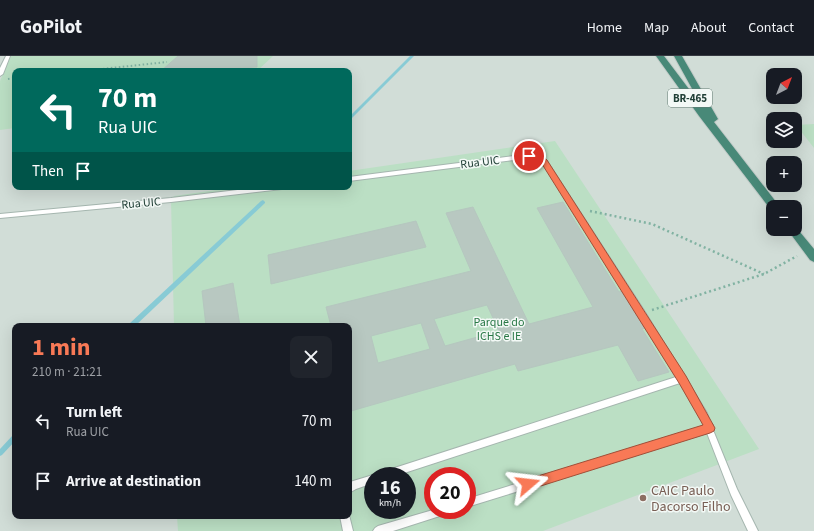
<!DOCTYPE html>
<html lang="en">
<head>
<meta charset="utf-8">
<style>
	:root { --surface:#171b24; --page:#20242c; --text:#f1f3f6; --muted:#9ea1a6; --line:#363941; --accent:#f87956 }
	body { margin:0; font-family:"Source Sans 3",sans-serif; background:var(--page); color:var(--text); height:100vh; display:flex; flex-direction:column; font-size:15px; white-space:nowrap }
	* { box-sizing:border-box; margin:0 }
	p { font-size:13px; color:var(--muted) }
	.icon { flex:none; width:22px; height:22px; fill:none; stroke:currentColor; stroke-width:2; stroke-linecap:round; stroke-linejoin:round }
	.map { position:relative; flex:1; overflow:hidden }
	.panel { position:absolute; left:12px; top:267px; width:340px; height:196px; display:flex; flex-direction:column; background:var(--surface); border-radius:8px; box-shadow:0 4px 16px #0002 }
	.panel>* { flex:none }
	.guide { position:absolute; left:12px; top:12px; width:340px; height:122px; border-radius:8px; box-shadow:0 4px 16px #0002; background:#00695c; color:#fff; overflow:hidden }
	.needle { width:26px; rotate:42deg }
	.fabs { position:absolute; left:766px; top:12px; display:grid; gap:8px }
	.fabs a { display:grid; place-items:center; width:36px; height:36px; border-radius:8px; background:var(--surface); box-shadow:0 4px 16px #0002; font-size:20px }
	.speed { position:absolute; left:364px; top:411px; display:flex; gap:8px; font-size:20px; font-weight:700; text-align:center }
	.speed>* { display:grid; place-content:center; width:52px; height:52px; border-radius:50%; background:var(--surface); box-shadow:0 4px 16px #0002; line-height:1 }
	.speed small { font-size:10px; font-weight:400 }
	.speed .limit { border:6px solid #d22; background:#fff; color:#111 }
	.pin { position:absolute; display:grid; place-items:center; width:34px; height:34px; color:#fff; margin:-17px; border:2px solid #fff; border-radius:50%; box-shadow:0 1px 4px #0007 }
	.me { position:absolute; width:44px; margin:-22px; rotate:73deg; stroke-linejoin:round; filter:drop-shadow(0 0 3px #0008) }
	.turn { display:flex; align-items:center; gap:14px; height:84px; padding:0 20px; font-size:18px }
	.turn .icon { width:52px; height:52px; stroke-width:2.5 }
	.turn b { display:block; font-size:28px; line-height:34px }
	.then { display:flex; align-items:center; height:38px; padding:0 20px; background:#0003; gap:8px; font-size:15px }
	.round { display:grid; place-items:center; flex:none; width:42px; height:42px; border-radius:8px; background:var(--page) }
	.overview { display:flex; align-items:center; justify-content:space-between; height:68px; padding:0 20px }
	h1 { font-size:24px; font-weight:700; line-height:30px; color:var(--accent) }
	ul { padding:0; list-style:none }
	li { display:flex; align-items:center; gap:12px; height:60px; padding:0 20px }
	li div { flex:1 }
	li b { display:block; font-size:15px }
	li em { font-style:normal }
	header { display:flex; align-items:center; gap:24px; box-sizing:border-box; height:56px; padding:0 20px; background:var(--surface); border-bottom:1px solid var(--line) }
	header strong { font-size:19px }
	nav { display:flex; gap:22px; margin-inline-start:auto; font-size:14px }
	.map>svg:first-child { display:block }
</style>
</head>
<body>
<header>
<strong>GoPilot</strong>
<nav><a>Home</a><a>Map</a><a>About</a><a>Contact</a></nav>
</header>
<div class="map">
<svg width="814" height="475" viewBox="0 0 814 475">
	<rect width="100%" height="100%" fill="#e3ede8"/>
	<path fill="#d1ddd7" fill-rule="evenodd" d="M0,0H814V475H0ZM15,15H349V131H15ZM773,19H795V41H773ZM773,63H795V85H773ZM773,107H795V129H773ZM773,151H795V173H773ZM15,270H349V460H15ZM373,420H407V454H373ZM433,420H467V454H433Z"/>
	<g fill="#bbdfc4" fill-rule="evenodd">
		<polygon points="11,0 273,0 257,15 15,15 15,72 0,74 0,25"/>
		<polygon points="814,68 814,92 796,69"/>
		<path d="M555,85L759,393L543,475H178L177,460H349V270H174L171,144L174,140L237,131H349V115ZM373,420H407V454H373ZM433,420H467V454H433Z"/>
	</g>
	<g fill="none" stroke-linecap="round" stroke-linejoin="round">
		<g fill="#88cbd5" fill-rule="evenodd">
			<polygon points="410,0 414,0 350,64 349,64 349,61"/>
			<polygon points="263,144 265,146 265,147 135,270 128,270 129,268 261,145"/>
			<polygon points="15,378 15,385 2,399 0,400 0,393 13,379"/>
		</g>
	</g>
	<g fill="#b8c8c1" stroke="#b5c7bf" fill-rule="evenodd">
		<polygon points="178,0 257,0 257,11 201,14 201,15 161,15"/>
		<path d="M563,146L619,236L622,235L638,261L645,272L642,273L669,316L638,325L618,289L518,315L515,308L351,355L349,348V270H331L326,251L471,215L446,157L473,151L529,268L593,251L537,152ZM487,249L499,275L445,290L434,263ZM421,267L430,293L378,307L371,280Z"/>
		<polygon points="416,165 426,191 271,228 268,199"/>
		<polygon points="233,227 240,270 206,270 202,235"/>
	</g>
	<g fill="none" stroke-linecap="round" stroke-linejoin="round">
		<defs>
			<g id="service">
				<polygon points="6,0 10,0 3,18 0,20 0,12"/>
				<polygon points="529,98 541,101 547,105 645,256 707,357 711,368 713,369 713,374 737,433 758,475 748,475 731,439 707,377 467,451 467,443 704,370 701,363 680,327 395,420 378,420 379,417 382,416 676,321 639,260 543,107 537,104 529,102 349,125 349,121"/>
				<polygon points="263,131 285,131 282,133 171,146 0,162 0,158 171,142"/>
				<polygon points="373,419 376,420 373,420 373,427 356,433 349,437 350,426"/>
				<polygon points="433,454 450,454 449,457 446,458 393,475 373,475 375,472 378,470"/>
				<polygon points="349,459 353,475 343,475 340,460 349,460"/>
			</g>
			<g id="trunk">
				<polygon points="656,0 664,0 701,49 674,0 682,0 718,63 714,66 780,151 773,151 773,154 771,154 699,60"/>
				<polygon points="795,170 814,193 814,206 810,204 787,173 795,173"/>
			</g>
		</defs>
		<use href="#service" stroke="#a5b6af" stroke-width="2"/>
		<use href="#trunk" stroke="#c1cac7" stroke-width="2"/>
		<g stroke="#81b2a2" stroke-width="2" stroke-dasharray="1.5 2.5" stroke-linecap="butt">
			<polyline points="83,15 167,6"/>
			<polyline points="8,23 15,22"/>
		</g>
		<g stroke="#81b2a2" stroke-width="2.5" stroke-dasharray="2 3" stroke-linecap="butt">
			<polyline points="590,155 652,168 764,218"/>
			<polyline points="652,254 764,218 797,200"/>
		</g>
		<use href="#service" fill="#fff" fill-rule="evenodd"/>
		<use href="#trunk" fill="#488978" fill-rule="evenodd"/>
	</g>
	<polygon fill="#f87956" stroke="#a14f38" points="529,97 542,100 547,104 686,320 715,372 714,375 710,377 528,434 524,432 522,428 524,424 528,423 703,369 679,327 542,108 527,102 526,100"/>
	<circle fill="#8d6e63" stroke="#f3f9f6" stroke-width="1.5" cx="643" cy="442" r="4"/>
	<g text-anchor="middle" stroke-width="3" stroke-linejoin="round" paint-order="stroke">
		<rect fill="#f3f9f6" stroke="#607870" stroke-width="1" x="668" y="33" width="44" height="18" rx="3"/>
		<g font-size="11" font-weight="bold" fill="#214037">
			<text x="690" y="46">BR-465</text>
		</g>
		<g font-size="12" fill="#214037" stroke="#f3f9f6">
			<text transform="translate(480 106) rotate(-7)" y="4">Rua UIC</text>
			<text transform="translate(141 147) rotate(-5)" y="4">Rua UIC</text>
		</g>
		<g font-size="12" fill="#297846" stroke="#f3f9f6">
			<text x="499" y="270">Parque do<tspan x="499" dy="14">ICHS e IE</tspan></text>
		</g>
		<g font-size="14" fill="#785e54" stroke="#f3f9f6" text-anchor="start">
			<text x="651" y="439">CAIC Paulo<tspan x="651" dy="16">Dacorso Filho</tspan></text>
		</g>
	</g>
</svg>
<div class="fabs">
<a><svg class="needle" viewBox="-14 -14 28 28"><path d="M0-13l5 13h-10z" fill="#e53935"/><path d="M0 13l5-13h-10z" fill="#9ea1a6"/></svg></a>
<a><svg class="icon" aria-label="layers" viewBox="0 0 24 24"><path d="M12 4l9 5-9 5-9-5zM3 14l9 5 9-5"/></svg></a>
<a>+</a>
<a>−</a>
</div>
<div class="speed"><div>16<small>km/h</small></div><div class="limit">20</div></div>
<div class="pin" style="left:529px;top:100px;background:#d93025"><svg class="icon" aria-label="arrive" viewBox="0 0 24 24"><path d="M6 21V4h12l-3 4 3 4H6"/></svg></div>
<svg class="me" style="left:528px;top:428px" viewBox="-20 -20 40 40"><path d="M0-17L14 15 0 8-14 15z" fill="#f87956" stroke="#fff" stroke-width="4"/></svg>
<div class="guide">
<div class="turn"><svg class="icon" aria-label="left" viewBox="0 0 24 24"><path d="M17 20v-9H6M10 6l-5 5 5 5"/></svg><div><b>70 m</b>Rua UIC</div></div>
<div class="then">Then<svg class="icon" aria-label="arrive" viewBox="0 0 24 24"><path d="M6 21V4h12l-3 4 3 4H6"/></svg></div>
</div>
<section class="panel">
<div class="overview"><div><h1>1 min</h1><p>210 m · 21:21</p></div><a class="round"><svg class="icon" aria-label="close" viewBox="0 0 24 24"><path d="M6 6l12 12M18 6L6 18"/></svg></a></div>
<ul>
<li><svg class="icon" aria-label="left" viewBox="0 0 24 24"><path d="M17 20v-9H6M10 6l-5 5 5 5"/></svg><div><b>Turn left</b><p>Rua UIC</p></div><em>70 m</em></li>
<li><svg class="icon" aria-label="arrive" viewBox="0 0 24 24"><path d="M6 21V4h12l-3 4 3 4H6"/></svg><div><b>Arrive at destination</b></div><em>140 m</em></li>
</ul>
</section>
</div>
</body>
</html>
